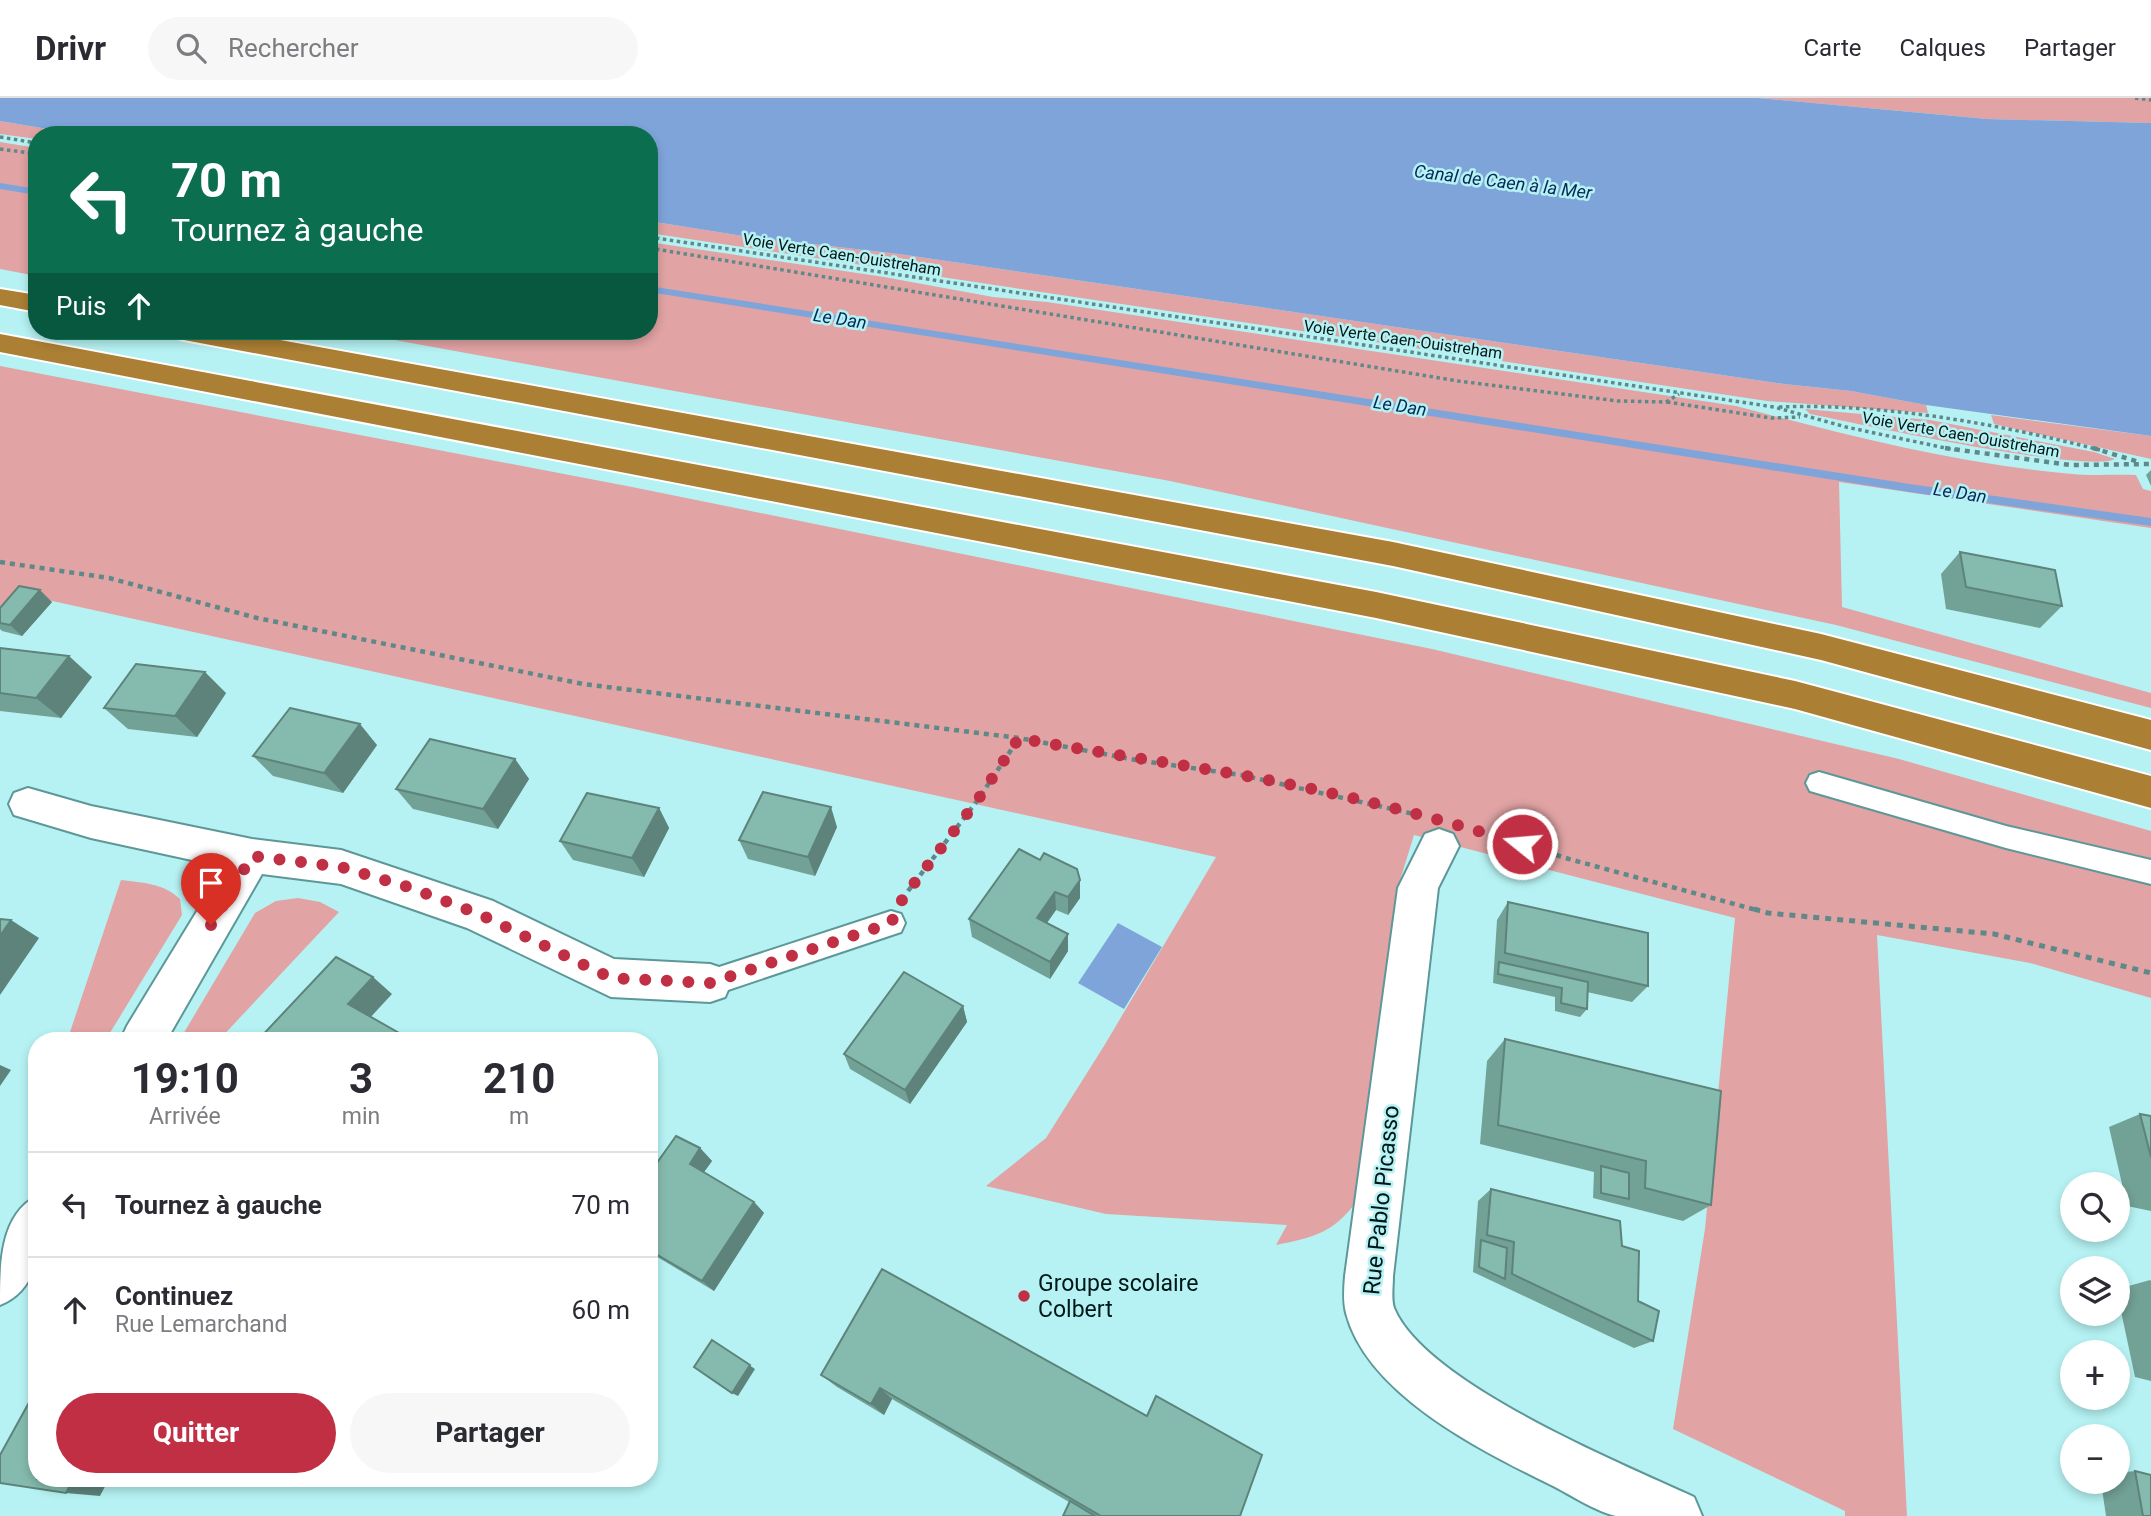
<!DOCTYPE html>
<html lang="fr">
<head>
<meta charset="utf-8">
<style>
	:root { --surface:#fff; --page:#f7f7f7; --text:#2b2b33; --muted:#7c7c81; --line:#e1e1e2; --accent:#c02f44 }
	body { margin:0; font-family:Roboto,sans-serif; background:var(--page); color:var(--text); height:100vh; display:flex; flex-direction:column; font-size:26px; white-space:nowrap }
	* { box-sizing:border-box; margin:0 }
	p { font-size:23px; color:var(--muted) }
	.icon { flex:none; width:38px; height:38px; fill:none; stroke:currentColor; stroke-width:2; stroke-linecap:round; stroke-linejoin:round }
	.map { position:relative; flex:1; overflow:hidden }
	.panel { position:absolute; left:28px; top:934px; width:630px; height:455px; display:flex; flex-direction:column; background:var(--surface); border-radius:28px; box-shadow:0 4px 10px #0003 }
	.panel>* { flex:none }
	.top-card { position:absolute; left:28px; top:28px; width:630px; height:214px; border-radius:28px; box-shadow:0 4px 10px #0003; background:#0b6e4f; color:#fff; overflow:hidden }
	.tools { position:absolute; left:2060px; top:1074px; display:grid; gap:14px }
	.tools a { display:grid; place-items:center; width:70px; height:70px; border-radius:50%; background:var(--surface); box-shadow:0 4px 10px #0003; font-size:35px }
	.pin { position:absolute; display:grid; place-items:center; width:60px; height:60px; color:#fff; margin:-72px -30px; border-radius:50% 50% 50% 0; rotate:-45deg; box-shadow:0 0 7px #0007 }
	.pin .icon { rotate:45deg }
	.me { position:absolute; width:77px; margin:-38px; rotate:287deg; stroke-linejoin:round; filter:drop-shadow(0 0 5px #0008) }
	.turn { display:flex; align-items:center; gap:24px; height:147px; padding:0 28px; font-size:32px }
	.turn .icon { width:91px; height:91px; stroke-width:2.5 }
	.turn b { display:block; font-size:49px; line-height:60px }
	.then { display:flex; align-items:center; height:66px; padding:0 28px; background:#0003; gap:14px; font-size:26px }
	.eta { display:flex; justify-content:space-evenly; align-items:center; height:119px; text-align:center }
	.eta b { font-size:42px; font-weight:700; line-height:49px }
	.primary-button { display:flex; gap:14px; margin-top:auto; padding:14px 28px }
	.primary-button a { flex:1; height:80px; border-radius:42px; background:var(--accent); color:#fff; font-size:28px; font-weight:700; line-height:80px; text-align:center }
	.primary-button a+a { background:var(--page); color:var(--text) }
	ul { padding:0; list-style:none }
	li { display:flex; align-items:center; gap:21px; height:105px; padding:0 28px; border-top:2px solid var(--line) }
	li div { flex:1 }
	li b { display:block; font-size:26px }
	li em { font-style:normal }
	header { display:flex; align-items:center; gap:42px; box-sizing:border-box; height:98px; padding:0 35px; background:var(--surface); border-bottom:2px solid var(--line) }
	header strong { font-size:33px }
	nav { display:flex; gap:38px; margin-inline-start:auto; font-size:24px }
	.search { width:490px; height:63px; background:var(--page); display:flex; align-items:center; gap:18px; box-sizing:border-box; padding:0 24px; border-radius:38px; color:var(--muted); font-size:26px }
	.map>svg:first-child { display:block }
</style>
</head>
<body>
<header>
<strong>Drivr</strong>
<div class="search"><svg class="icon" aria-label="search" viewBox="0 0 24 24"><circle cx="10" cy="10" r="6"/><path d="M15 15l6 6"/></svg>Rechercher</div>
<nav><a>Carte</a><a>Calques</a><a>Partager</a></nav>
</header>
<div class="map">
<svg width="2151" height="1418" viewBox="0 0 2151 1418">
	<rect width="100%" height="100%" fill="#b6f2f3"/>
	<g fill="#e1a3a4">
		<polygon points="1758,0 2151,0 2151,25 1987,21"/>
		<polygon points="0,23 83,37 37,37 37,41 0,36"/>
		<polygon points="0,44 37,50 37,178 0,171"/>
		<polygon points="649,123 743,138 899,156 1784,286 1851,293 1926,307 1928,315 1767,303 649,135"/>
		<path d="M649,144L884,179L993,199L1047,204L1736,308C1845,337 1958,366 2072,376C2093,378 2115,376 2136,377L2143,391L2151,393V430L1839,384L1842,509L2151,595V610L1836,527L1170,383L345,233H649Z"/>
		<path d="M0,268L632,389L1432,551L1899,661L2151,733V900L2030,865L1877,837L1907,1418H1845V1413L1673,1331L1705,1131L1735,820L1414,737L1401,779L1357,1103C1333,1135 1315,1139 1276,1147L1287,1127L1106,1116L986,1088L1046,1040L1104,948L1216,759L16,495L0,512Z"/>
		<path d="M1805,311L1930,322L2094,354L2115,361C2086,376 1855,325 1810,316Z"/>
		<polygon points="1991,317 2151,338 2151,361 1994,326"/>
		<path d="M121,782C143,785 163,785 180,801L182,817L105,943H67Z"/>
		<polygon points="298,800 320,804 339,814 218,943 179,943 255,815 276,803"/>
	</g>
	<g fill="#7fa4da">
		<polygon points="0,0 1758,0 1987,21 2151,25 2151,338 1926,307 1851,293 1784,286 899,156 743,138 649,123 649,37 83,37 0,23"/>
		<polygon points="1118,825 1162,849 1124,911 1078,885"/>
	</g>
	<g fill="none" stroke-linecap="round" stroke-linejoin="round">
		<g fill="#7fa4da" fill-rule="evenodd">
			<polygon points="0,85 37,91 37,97 0,91"/>
			<polygon points="649,188 1916,387 2151,420 2151,428 1916,395 649,194"/>
		</g>
		<defs>
			<g id="lane">
				<polygon points="1819,674 2006,728 2151,762 2151,786 2006,750 1810,693 1806,685 1810,677"/>
				<polygon points="891,813 901,816 905,825 901,834 710,898 700,894 696,885 700,876 710,872"/>
			</g>
			<g id="street">
				<polygon points="28,690 91,708 252,741 341,752 493,803 614,861 710,866 725,871 731,885 725,899 710,904 611,899 467,830 341,786 262,776 166,943 120,943 127,928 224,769 91,740 14,717 9,706 14,695"/>
				<path d="M1439,731L1453,736L1459,748L1438,790L1393,1178C1393,1188 1391,1201 1394,1210C1425,1285 1620,1365 1694,1399L1702,1418C1678,1418 1638,1418 1616,1418C1596,1414 1568,1395 1549,1386C1480,1352 1367,1296 1346,1215C1343,1203 1344,1190 1345,1178L1398,790L1425,736Z"/>
				<path d="M37,1098C37,1139 46,1188 0,1207C0,1166 0,1117 37,1098Z"/>
			</g>
			<g id="highway">
				<polygon points="0,191 37,197 37,214 0,207"/>
				<polygon points="170,233 231,233 1393,444 1821,536 2151,622 2151,652 1821,562 1393,468 184,242 174,239"/>
				<polygon points="0,236 1376,494 1795,583 2151,678 2151,710 1795,611 1376,520 0,254"/>
			</g>
		</defs>
		<use href="#lane" stroke="#5d9798" stroke-width="4"/>
		<use href="#street" stroke="#5d9798" stroke-width="4"/>
		<use href="#highway" stroke="#fff" stroke-width="4"/>
		<g stroke="#5f8989" stroke-width="3.5" stroke-dasharray="3.5 3.5" stroke-linecap="butt">
			<polyline points="2135,0 2151,2"/>
			<polyline points="0,39 37,45"/>
			<polyline points="0,51 37,56"/>
			<polyline points="649,139 1774,309 1846,329 1955,352"/>
			<polyline points="649,150 1458,283 1618,303 1666,304 1679,296"/>
			<polyline points="1667,304 1771,320 1800,319"/>
			<path d="M1779,309C1883,305 1999,326 2100,352"/>
		</g>
		<g stroke="#5f8989" stroke-width="4.5" stroke-dasharray="5 5" stroke-linecap="butt">
			<polyline points="1945,350 2070,367 2151,366"/>
			<polyline points="2093,350 2139,364"/>
			<polyline points="0,464 109,480 257,520 583,586 1019,640 1136,662 1241,677 1414,716"/>
			<polyline points="1480,733 1569,761 1760,813"/>
			<polyline points="908,793 977,703 1019,640"/>
		</g>
		<polyline stroke="#5f8989" stroke-width="5" stroke-dasharray="6 6" stroke-linecap="butt" points="1754,811 1768,815 1994,836 2151,875"/>
		<use href="#lane" fill="#fff" fill-rule="evenodd"/>
		<use href="#street" fill="#fff" fill-rule="evenodd"/>
		<use href="#highway" fill="#ab7f34" fill-rule="evenodd"/>
	</g>
	<g fill="#72a196">
		<polygon points="2151,372 2151,388 2146,377"/>
		<polygon points="1960,454 2062,508 2040,530 1946,511 1941,476"/>
		<polygon points="52,504 22,538 2,533 0,531 0,510"/>
		<polygon points="0,550 92,579 61,620 0,613"/>
		<polygon points="226,595 197,639 128,631 104,610"/>
		<polygon points="377,647 343,695 273,678 253,658"/>
		<polygon points="515,661 529,681 498,731 413,711 396,691"/>
		<polygon points="659,710 669,730 644,779 573,762 560,743"/>
		<polygon points="837,729 815,778 748,761 739,742"/>
		<polygon points="1019,751 1080,800 1068,817 1056,812 1047,825 1068,836 1068,853 1050,881 972,839 969,821"/>
		<polygon points="1508,804 1648,888 1632,904 1587,894 1587,911 1580,919 1555,913 1555,899 1493,885 1497,822"/>
		<polygon points="963,908 967,924 910,1006 850,971 844,956"/>
		<polygon points="1505,941 1711,1107 1683,1123 1593,1100 1594,1074 1480,1046 1487,963"/>
		<polygon points="2140,1016 2151,1018 2151,1113 2127,1108 2109,1029"/>
		<polygon points="700,1050 712,1063 704,1074 754,1104 764,1115 714,1193 649,1154 649,1076"/>
		<polygon points="1491,1091 1622,1148 1638,1203 1653,1243 1634,1250 1473,1174 1478,1103"/>
		<polygon points="882,1171 1240,1418 1063,1418 1069,1404 892,1301 884,1317 837,1289 821,1277"/>
		<polygon points="2150,1182 2151,1183 2151,1283 2135,1279 2118,1199 2118,1191"/>
		<polygon points="2135,1373 2151,1418 2106,1418 2101,1384 2118,1384 2118,1375"/>
	</g>
	<g fill="#5d837a">
		<polygon points="40,492 52,504 22,538 10,527"/>
		<polygon points="69,558 92,579 61,620 36,600"/>
		<polygon points="205,574 226,595 197,639 175,618"/>
		<polygon points="360,626 377,647 343,695 324,675"/>
		<polygon points="515,661 529,681 498,731 483,711"/>
		<polygon points="831,709 837,729 815,778 808,759"/>
		<polygon points="659,710 669,730 644,779 632,760"/>
		<polygon points="1080,782 1080,800 1068,817 1068,799"/>
		<polygon points="1055,794 1056,812 1038,837 1037,820"/>
		<polygon points="11,822 39,840 0,897 0,838"/>
		<polygon points="1068,836 1068,853 1050,881 1050,864"/>
		<polygon points="373,879 392,896 368,922 348,906"/>
		<polygon points="963,908 967,924 910,1006 905,992"/>
		<polygon points="0,967 11,972 0,988"/>
		<polygon points="700,1050 712,1063 701,1078 690,1066"/>
		<polygon points="754,1104 764,1115 714,1193 702,1183"/>
		<polygon points="712,1242 755,1271 738,1298 732,1295"/>
		<polygon points="880,1290 892,1301 884,1317 871,1306"/>
		<polygon points="73,1381 109,1381 100,1398 66,1395"/>
	</g>
	<g fill="#85bbae" stroke="#5d837a" stroke-width="2">
		<polygon points="1960,454 2055,472 2062,508 1966,489"/>
		<polygon points="19,488 40,492 10,527 0,525 0,510"/>
		<polygon points="0,550 69,558 36,600 0,595"/>
		<polygon points="136,566 205,574 175,618 104,610"/>
		<polygon points="290,610 360,626 324,675 253,658"/>
		<polygon points="430,641 515,661 483,711 396,691"/>
		<polygon points="763,694 831,709 808,759 739,742"/>
		<polygon points="587,695 659,710 632,760 560,743"/>
		<polygon points="1019,751 1040,762 1044,755 1077,771 1080,782 1068,799 1055,794 1037,820 1068,836 1050,864 969,821"/>
		<polygon points="1508,804 1648,835 1648,888 1505,855"/>
		<polygon points="0,821 11,822 0,838"/>
		<polygon points="336,859 373,879 348,906 408,940 406,943 257,943"/>
		<polygon points="1499,864 1588,884 1587,911 1561,905 1562,890 1498,876"/>
		<polygon points="904,874 963,908 905,992 844,956"/>
		<polygon points="1505,941 1721,993 1711,1107 1645,1090 1646,1063 1498,1027"/>
		<polygon points="2140,1016 2151,1018 2151,1059"/>
		<polygon points="676,1038 700,1050 690,1066 754,1104 702,1183 649,1152 649,1076"/>
		<polygon points="1601,1068 1629,1075 1629,1101 1601,1095"/>
		<polygon points="1491,1091 1620,1123 1622,1148 1639,1153 1638,1203 1659,1213 1653,1243 1512,1176 1514,1144 1487,1137"/>
		<polygon points="1481,1142 1507,1150 1505,1181 1479,1169"/>
		<polygon points="882,1171 1147,1318 1156,1298 1262,1357 1240,1418 1101,1418 880,1290 871,1306 821,1277"/>
		<polygon points="712,1242 750,1267 732,1295 694,1269"/>
		<polygon points="37,1290 37,1381 73,1381 66,1395 0,1385 0,1357"/>
		<polygon points="2135,1373 2151,1377 2151,1418 2143,1418"/>
		<polygon points="1070,1403 1095,1418 1063,1418"/>
	</g>
	<g fill="none" stroke-linecap="round" stroke-linejoin="round">
		<path stroke="#c02f44" stroke-width="12" stroke-dasharray="0 21.6" d="M211,827L252,758L341,769L408,789L479,816L611,880L710,885L891,825L903,800L977,703L1019,640C1093,654 1167,664 1241,677C1336,694 1430,718 1522,746"/>
	</g>
	<circle fill="#c02f44" stroke="#b6f2f3" stroke-width="2.5" cx="1024" cy="1198" r="7"/>
	<g text-anchor="middle" stroke-width="5" stroke-linejoin="round" paint-order="stroke">
		<g font-size="16" fill="#011717" stroke="#b6f2f3">
			<text transform="translate(842 156) rotate(9)" y="6">Voie Verte Caen-Ouistreham</text>
			<text transform="translate(1403 241) rotate(8)" y="6">Voie Verte Caen-Ouistreham</text>
			<text transform="translate(1961 336) rotate(10)" y="6">Voie Verte Caen-Ouistreham</text>
		</g>
		<g font-size="18" font-style="italic" fill="#052859" stroke="#b6f2f3">
			<text transform="translate(1503 84) rotate(7)" y="6">Canal de Caen à la Mer</text>
			<text transform="translate(840 221) rotate(9)" y="6">Le Dan</text>
			<text transform="translate(1400 308) rotate(9)" y="6">Le Dan</text>
			<text transform="translate(1960 395) rotate(9)" y="6">Le Dan</text>
		</g>
		<g font-size="23" fill="#011717" stroke="#b6f2f3">
			<text transform="translate(1381 1102) rotate(-84)" y="8">Rue Pablo Picasso</text>
		</g>
		<g font-size="23" fill="#011717" stroke="#b6f2f3" text-anchor="start">
			<text x="1038" y="1193">Groupe scolaire<tspan x="1038" dy="26">Colbert</tspan></text>
		</g>
	</g>
</svg>
<div class="tools">
<a><svg class="icon" aria-label="search" viewBox="0 0 24 24"><circle cx="10" cy="10" r="6"/><path d="M15 15l6 6"/></svg></a>
<a><svg class="icon" aria-label="layers" viewBox="0 0 24 24"><path d="M12 4l9 5-9 5-9-5zM3 14l9 5 9-5"/></svg></a>
<a>+</a>
<a>−</a>
</div>
<div class="pin" style="left:211px;top:827px;background:#d93025"><svg class="icon" aria-label="arrive" viewBox="0 0 24 24"><path d="M6 21V4h12l-3 4 3 4H6"/></svg></div>
<svg class="me" style="left:1522px;top:746px" viewBox="-20 -20 40 40"><circle r="17" fill="#c02f44" stroke="#fff" stroke-width="3"/><path d="M0-11L8 9 0 5-8 9z" fill="#fff"/></svg>
<div class="top-card">
<div class="turn"><svg class="icon" aria-label="left" viewBox="0 0 24 24"><path d="M17 20v-9H6M10 6l-5 5 5 5"/></svg><div><b>70 m</b>Tournez à gauche</div></div>
<div class="then">Puis<svg class="icon" aria-label="ahead" viewBox="0 0 24 24"><path d="M12 20V5M6 11l6-6 6 6"/></svg></div>
</div>
<section class="panel">
<div class="eta">
<div><b>19:10</b><p>Arrivée</p></div>
<div><b>3</b><p>min</p></div>
<div><b>210</b><p>m</p></div>
</div>
<ul>
<li><svg class="icon" aria-label="left" viewBox="0 0 24 24"><path d="M17 20v-9H6M10 6l-5 5 5 5"/></svg><div><b>Tournez à gauche</b></div><em>70 m</em></li>
<li><svg class="icon" aria-label="ahead" viewBox="0 0 24 24"><path d="M12 20V5M6 11l6-6 6 6"/></svg><div><b>Continuez</b><p>Rue Lemarchand</p></div><em>60 m</em></li>
</ul>
<div class="primary-button"><a>Quitter</a><a>Partager</a></div>
</section>
</div>
</body>
</html>
